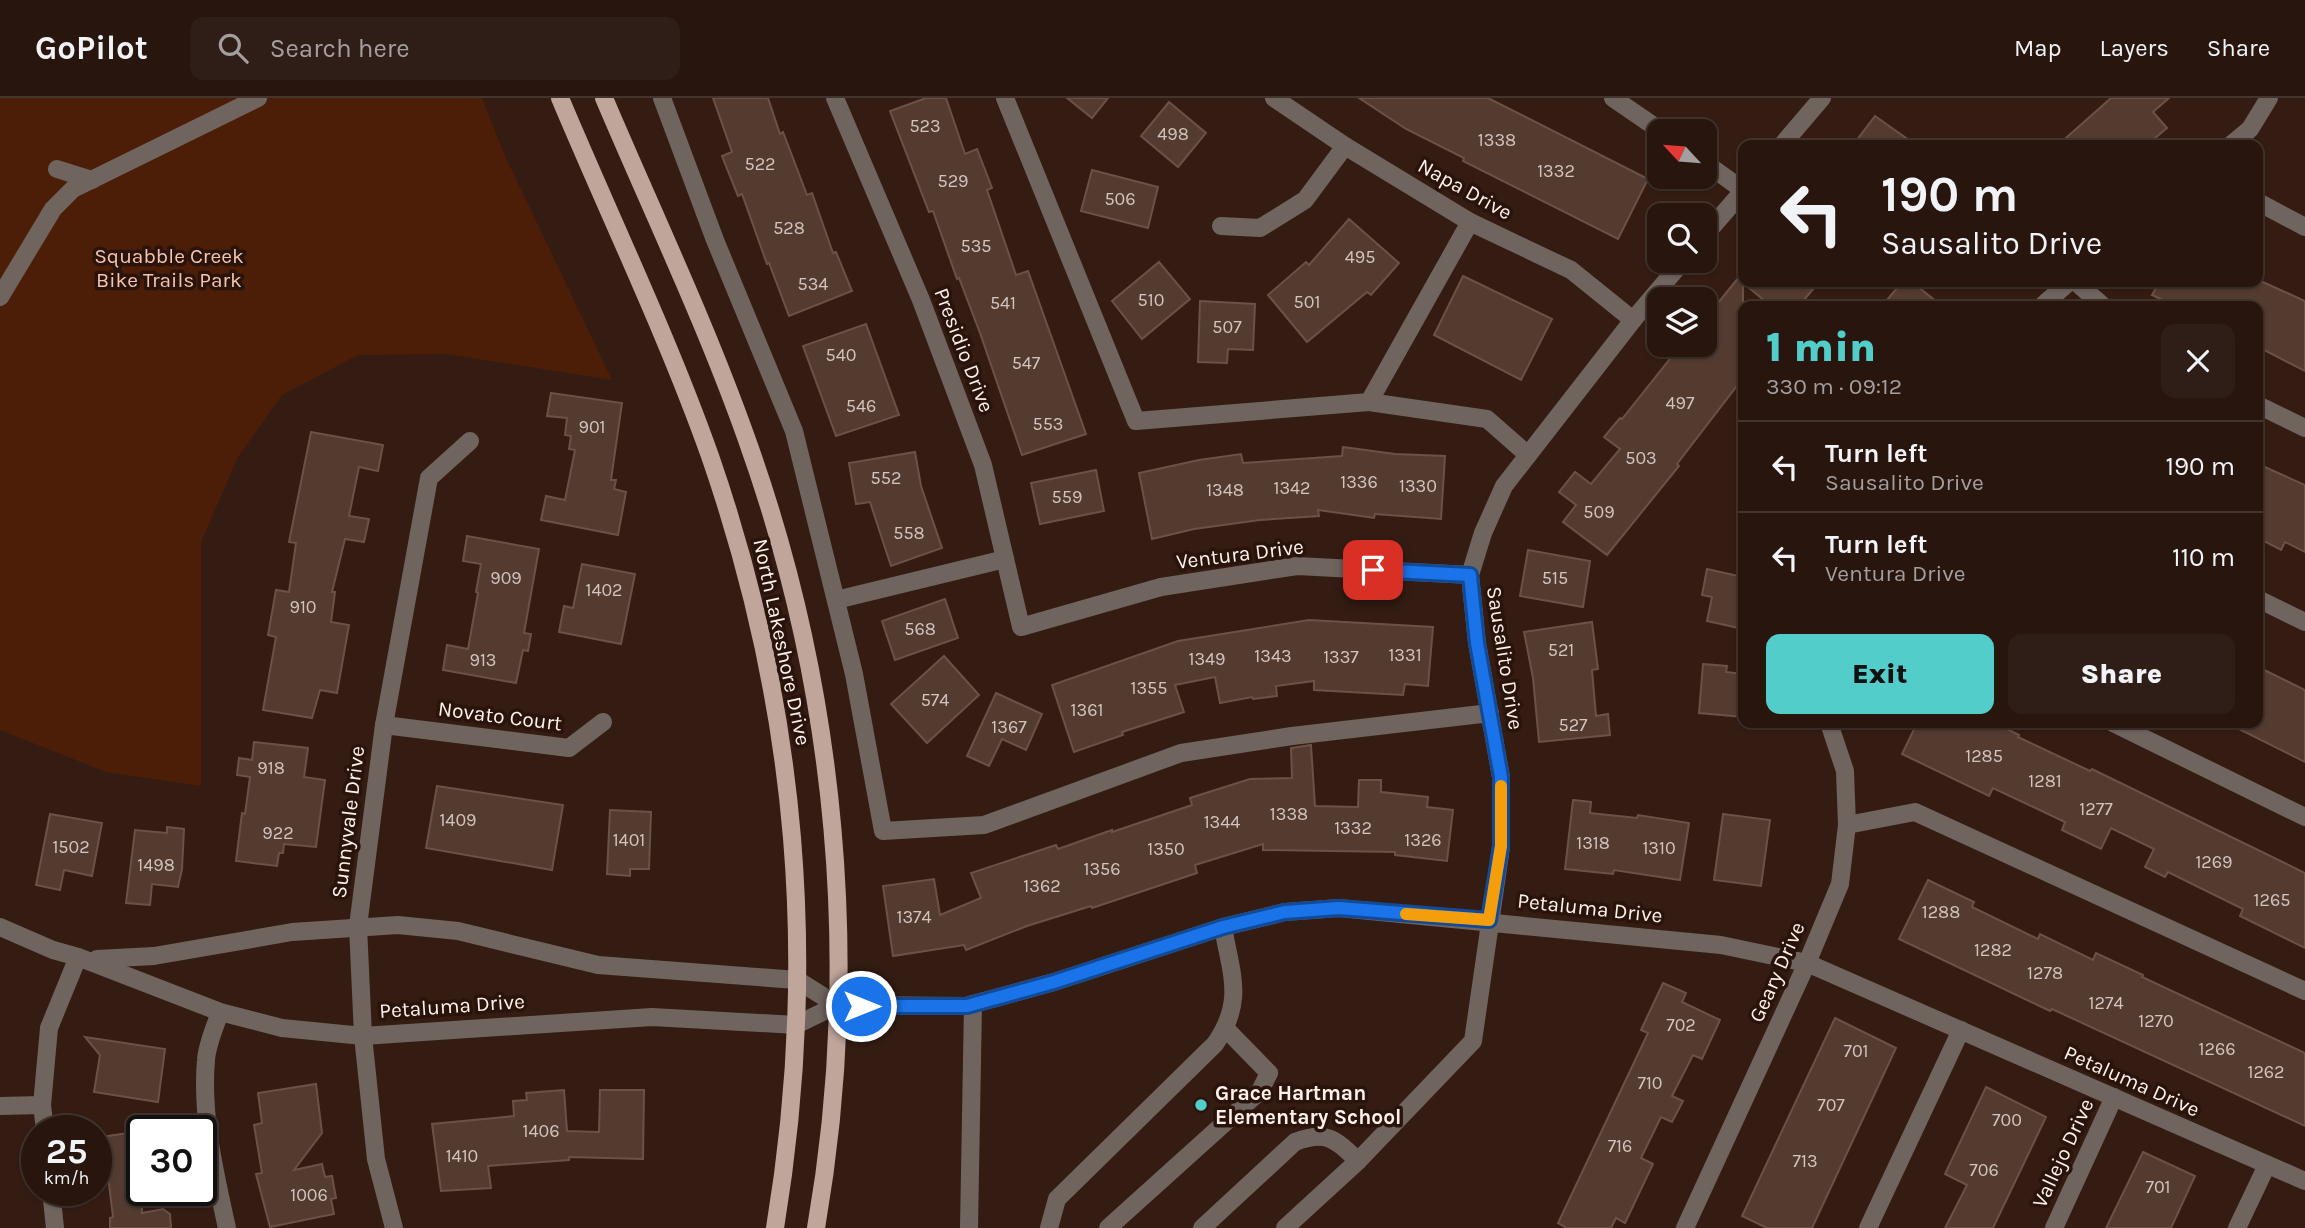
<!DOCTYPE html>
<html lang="en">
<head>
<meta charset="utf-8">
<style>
	:root { --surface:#27150e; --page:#2f1e17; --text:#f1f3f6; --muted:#a49f9e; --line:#43342e; --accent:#53cdca }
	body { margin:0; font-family:Karla,sans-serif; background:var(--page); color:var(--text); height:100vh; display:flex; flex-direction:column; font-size:26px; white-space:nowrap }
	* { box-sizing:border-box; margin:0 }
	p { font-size:23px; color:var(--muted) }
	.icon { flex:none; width:38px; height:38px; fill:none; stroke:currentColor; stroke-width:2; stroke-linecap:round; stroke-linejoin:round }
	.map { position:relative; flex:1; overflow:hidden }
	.panel { position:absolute; left:1738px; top:203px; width:525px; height:427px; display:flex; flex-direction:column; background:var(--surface); border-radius:14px; box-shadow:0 2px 5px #0004,0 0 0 2px var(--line) }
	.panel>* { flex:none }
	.guide { position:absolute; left:1738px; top:42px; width:525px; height:147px; border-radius:14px; box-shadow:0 2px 5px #0004,0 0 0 2px var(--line); background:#27150e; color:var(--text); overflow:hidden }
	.needle { width:46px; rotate:296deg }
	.tools { position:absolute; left:1647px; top:21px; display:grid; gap:14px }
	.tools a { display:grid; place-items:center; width:70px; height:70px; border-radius:14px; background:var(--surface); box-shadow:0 2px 5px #0004,0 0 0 2px var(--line); font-size:35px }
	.speed { position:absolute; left:21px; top:1017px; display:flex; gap:14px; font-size:35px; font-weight:700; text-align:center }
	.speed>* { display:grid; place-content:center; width:91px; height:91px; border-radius:50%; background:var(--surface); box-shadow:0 2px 5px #0004,0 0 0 2px var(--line); line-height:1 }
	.speed small { font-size:18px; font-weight:400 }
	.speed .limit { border:4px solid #111; border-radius:10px; background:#fff; color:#111 }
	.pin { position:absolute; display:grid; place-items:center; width:60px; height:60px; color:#fff; margin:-30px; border-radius:14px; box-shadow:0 4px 10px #0006 }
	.me { position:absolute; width:77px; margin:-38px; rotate:90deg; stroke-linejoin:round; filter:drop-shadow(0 0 5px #0008) }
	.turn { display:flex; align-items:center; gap:24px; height:147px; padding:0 28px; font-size:32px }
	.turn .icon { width:91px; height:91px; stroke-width:2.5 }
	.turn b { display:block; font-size:49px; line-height:60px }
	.round { display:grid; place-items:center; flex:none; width:74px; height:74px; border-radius:14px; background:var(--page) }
	.head { display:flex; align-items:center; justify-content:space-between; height:119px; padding:0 28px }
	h1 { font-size:42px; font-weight:800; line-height:52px; color:var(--accent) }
	.primary-button { display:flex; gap:14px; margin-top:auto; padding:14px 28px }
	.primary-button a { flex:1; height:80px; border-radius:14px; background:var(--accent); color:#111; font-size:28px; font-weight:800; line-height:80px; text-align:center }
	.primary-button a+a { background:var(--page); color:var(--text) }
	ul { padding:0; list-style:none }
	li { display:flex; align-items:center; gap:21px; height:91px; padding:0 28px; border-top:2px solid var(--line) }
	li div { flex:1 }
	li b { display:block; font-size:26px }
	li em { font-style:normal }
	header { display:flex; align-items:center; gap:42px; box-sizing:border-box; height:98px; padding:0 35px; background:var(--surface); border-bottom:2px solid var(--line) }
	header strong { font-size:33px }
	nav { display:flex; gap:38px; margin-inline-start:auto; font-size:24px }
	.search { width:490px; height:63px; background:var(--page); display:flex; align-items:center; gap:18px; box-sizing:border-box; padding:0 24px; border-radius:14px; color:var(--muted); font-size:26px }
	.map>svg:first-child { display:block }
</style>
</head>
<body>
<header>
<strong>GoPilot</strong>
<div class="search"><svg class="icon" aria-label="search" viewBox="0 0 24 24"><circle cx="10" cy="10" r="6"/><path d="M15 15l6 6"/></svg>Search here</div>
<nav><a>Map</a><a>Layers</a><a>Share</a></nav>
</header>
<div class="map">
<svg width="2305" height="1130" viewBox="0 0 2305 1130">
	<rect width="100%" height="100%" fill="#341c13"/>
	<polygon fill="#4d1e07" points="0,0 482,0 506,60 612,282 447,256 358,257 282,297 238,359 201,444 201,688 106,674 0,632"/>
	<g fill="#543b30" stroke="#6c5146" stroke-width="2">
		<polygon points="713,0 768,0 780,36 783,34 807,97 812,95 833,155 836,154 852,193 789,218 769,165 767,166 742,96 738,98 722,58 732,54"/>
		<polygon points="926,0 946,0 965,56 977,51 992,90 987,92 1016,177 1028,173 1086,336 1022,357 980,235 959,180 957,181 933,113 929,114 890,13"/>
		<polygon points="1067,0 1108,0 1092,20"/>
		<polygon points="1359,0 1488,0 1648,81 1618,141 1463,63 1464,60 1406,31"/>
		<polygon points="2111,0 2169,0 2153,14 2167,30 2147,47 2058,47"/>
		<polygon points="1169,4 1206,35 1178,69 1141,38"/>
		<polygon points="1875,18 1916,47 1853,47"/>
		<polygon points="1092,72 1158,89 1148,130 1081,113"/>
		<polygon points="1349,121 1399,165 1371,197 1367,194 1307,244 1268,197 1306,164 1309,167"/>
		<polygon points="1159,164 1190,201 1142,241 1112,203"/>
		<polygon points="1743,174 1743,184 1819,184 1799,208 1771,208 1743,185 1743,280 1677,366 1679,368 1607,457 1563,424 1576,407 1559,394 1575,374 1591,386 1620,351 1604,339 1620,320 1622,321 1681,247 1704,247 1704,222"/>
		<polygon points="1463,178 1552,221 1521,282 1434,237"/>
		<polygon points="1902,184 1912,184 1942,208 1882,208"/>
		<polygon points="2159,184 2263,184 2305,203 2305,273 2258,249 2258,208 2175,208 2152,197"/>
		<polygon points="1200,203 1255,206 1253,252 1228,251 1227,265 1198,264"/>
		<polygon points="866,226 899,317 836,338 803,248"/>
		<polygon points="551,295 622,305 611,382 616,382 614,391 626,394 618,437 541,422 546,398 565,402 575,352 569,351 571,338 565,337 567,320 547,318"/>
		<polygon points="311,334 383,347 378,373 359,369 349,418 369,421 364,444 345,441 332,494 335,494 331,524 349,527 337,595 320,592 312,620 263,612 276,539 268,537 276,492 289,494 296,445 289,444"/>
		<polygon points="1343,349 1395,356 1445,358 1441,421 1375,416 1374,420 1318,412 1319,418 1260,422 1194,431 1152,441 1139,375 1199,362 1241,356 1243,365 1342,358"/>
		<polygon points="915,354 921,388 942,450 891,468 870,404 856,406 849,365"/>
		<polygon points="2258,366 2305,387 2305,454 2285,444 2281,452 2258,440"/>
		<polygon points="1096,372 1104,413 1040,426 1031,385"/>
		<polygon points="467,438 539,451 524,535 531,536 528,553 523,552 516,585 443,572 447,547 468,551 478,495 476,494 481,466 463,463"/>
		<polygon points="1528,452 1590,463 1583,509 1520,498"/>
		<polygon points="582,466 635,476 621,546 559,534 564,508 573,510"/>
		<polygon points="1707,471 1743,479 1743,531 1707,523 1712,499 1702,497"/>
		<polygon points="945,501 958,540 895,562 882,523"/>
		<polygon points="1309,522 1433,529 1428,588 1405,586 1403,597 1314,592 1314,583 1276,588 1277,598 1253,601 1252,599 1220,605 1215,579 1175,587 1184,614 1122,634 1123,637 1074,654 1052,587 1178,543"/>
		<polygon points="1592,524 1598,571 1592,572 1596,618 1608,616 1610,637 1539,644 1533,580 1524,534"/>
		<polygon points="944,558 979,597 927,645 891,606"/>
		<polygon points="1703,566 1727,568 1726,574 1743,576 1743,619 1699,615"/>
		<polygon points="2258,569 2305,592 2305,664 2227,625 2258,625"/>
		<polygon points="996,595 1042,616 1026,652 1002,641 989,668 967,658"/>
		<polygon points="1917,625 1995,625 2019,637 2018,639 2090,673 2092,671 2305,775 2305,850 2240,818 2243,811 2168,774 2165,779 2145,769 2154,751 2111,730 2101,751 2062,732 2065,724 1993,690 1989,698 1902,656"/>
		<polygon points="254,644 308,650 304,679 325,682 316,749 284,746 283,755 279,755 277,768 236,763 242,715 245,716 250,679 237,677 239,660 252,662"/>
		<polygon points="1311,647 1315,708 1358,709 1359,682 1381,682 1381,694 1428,699 1427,709 1453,712 1447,763 1395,757 1395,754 1263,752 1263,746 1195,767 1197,775 1092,810 1091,808 1027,828 966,852 964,847 893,858 883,788 934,781 940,817 981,800 971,775 1056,747 1058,751 1112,732 1112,734 1192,707 1190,700 1250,681 1292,680 1291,650"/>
		<polygon points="437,688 563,707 552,772 426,750"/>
		<polygon points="1573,702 1591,704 1590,715 1637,720 1638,717 1689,725 1680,782 1614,772 1613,776 1565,771"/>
		<polygon points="610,712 651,714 649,771 630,771 630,778 607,776"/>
		<polygon points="50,716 102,725 92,778 64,772 60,792 36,787"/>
		<polygon points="1723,716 1770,722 1761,788 1714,782"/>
		<polygon points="167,729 184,731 182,771 178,789 152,786 150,807 126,805 135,732 167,735"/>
		<polygon points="1928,782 1974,804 1972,809 2038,841 2040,836 2093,862 2096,855 2143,877 2142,879 2305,955 2305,1028 2052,911 2050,913 1899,841"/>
		<polygon points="1663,885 1686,895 1682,904 1720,922 1702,961 1693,957 1672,998 1683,1003 1672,1024 1661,1019 1641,1060 1653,1066 1625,1125 1616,1120 1611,1130 1567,1130 1558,1125 1648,935 1641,932"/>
		<polygon points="1835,920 1896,950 1812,1130 1767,1130 1742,1118"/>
		<polygon points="85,939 165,951 158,1004 94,994 100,957"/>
		<polygon points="316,986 322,1035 294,1072 322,1066 325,1079 332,1078 336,1100 331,1101 334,1116 270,1129 256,1076 262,1075 254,1027 262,1025 258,995"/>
		<polygon points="1986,989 2046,1019 1993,1130 1945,1130 1967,1087 1945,1076"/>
		<polygon points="564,992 567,1033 599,1034 600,992 644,992 643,1061 569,1059 569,1062 488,1068 491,1090 441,1093 432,1026 514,1018 513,1003 527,1002 526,995"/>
		<polygon points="142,1033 142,1115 163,1111 170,1116 171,1130 110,1130 110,1120 113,1119 108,1078 96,1067 103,1057 101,1039"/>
		<polygon points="2143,1054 2195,1078 2171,1130 2106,1130"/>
	</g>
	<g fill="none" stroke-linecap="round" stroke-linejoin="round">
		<g stroke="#70645f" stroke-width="18">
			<polyline points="662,0 715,142 794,333 854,576 883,733 984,727 1181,655 1292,638 1490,615"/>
			<polyline points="835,0 921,202 983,367 1021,529 1161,489 1297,468 1470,477"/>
			<polyline points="1005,0 1136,323 1369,304 1470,124"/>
			<polyline points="1274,0 1345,48 1470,124 1571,172 1633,222"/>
			<polyline points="1613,0 1661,33"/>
			<polyline points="1782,47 1822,0"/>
			<polyline points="2231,47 2250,31 2269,0"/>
			<polyline points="1704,64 1743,92"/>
			<polyline points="57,71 92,82"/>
			<polyline points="2258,104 2305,129"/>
			<polyline points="1221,128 1260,130 1305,102 1345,48"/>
			<polyline points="1704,138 1743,93"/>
			<polyline points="2076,184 2103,208"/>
			<polyline points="0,199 53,111 73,91 258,0"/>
			<polyline points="2042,208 2069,184"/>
			<polyline points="1369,304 1487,321 1528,357"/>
			<polyline points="2258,307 2305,330"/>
			<polyline points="2258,501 2305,524"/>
			<polyline points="836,502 1005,461"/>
			<polyline points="2113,625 2305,719"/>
			<polyline points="384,627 569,650 603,624"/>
			<polyline points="1847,727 1915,714 2305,893"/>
			<polyline points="0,829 53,852 78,859 220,914 282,930 363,938 652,919 796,927 837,907 966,908 1054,884 1223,829 1285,814 1339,810 1721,847 1807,865 2305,1083"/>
			<polyline points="97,861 154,858 292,834 398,827 458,833 598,867 797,882 837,907"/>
			<path d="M220,914C215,929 207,946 206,962C201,1018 215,1075 227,1130"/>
			<polyline points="0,1008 42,1007"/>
			<polyline points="45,1032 42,1007 49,930 78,859"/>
			<polyline points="51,1092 55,1130"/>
			<polyline points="394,1130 376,1061 363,938 358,828 384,627 429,380 470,343"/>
			<polyline points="969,1130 973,906"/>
			<path d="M1049,1130L1057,1101L1215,946C1245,903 1231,876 1223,829"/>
			<polyline points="1108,1130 1260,993 1269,975 1226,931"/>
			<path d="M1202,1130L1295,1044C1327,1032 1335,1041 1358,1063"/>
			<polyline points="1285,1130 1358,1063 1473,943 1501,749 1501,679 1477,545 1470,477 1483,435 1504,388 1633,222 1683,163"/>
			<polyline points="1685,1130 1807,865 1840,786 1847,727 1845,673 1829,625"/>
			<polyline points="1868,1130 1961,932"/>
			<polyline points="2054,1130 2114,999"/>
			<polyline points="2237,1130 2267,1067"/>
		</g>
		<g stroke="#bfa59a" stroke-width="18">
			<path d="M560,0C610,119 667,237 710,358C798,612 819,865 775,1130"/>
			<path d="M604,0C652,113 706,226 747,342C837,593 862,867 816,1130"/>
		</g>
	</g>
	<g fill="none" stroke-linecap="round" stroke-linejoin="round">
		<defs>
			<polyline id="route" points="861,908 967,908 1054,884 1223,829 1285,814 1339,810 1489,822 1501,748 1501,679 1477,545 1470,477 1373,472"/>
		</defs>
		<use href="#route" stroke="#114b97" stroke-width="18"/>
		<use href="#route" stroke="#1a73e8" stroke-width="12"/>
		<polyline stroke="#f59e0b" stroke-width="12" points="1406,816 1489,822 1501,748 1501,688"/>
	</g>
	<circle fill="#53cdca" stroke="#29130a" stroke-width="2.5" cx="1201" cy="1007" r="7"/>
	<g text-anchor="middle" stroke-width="7" stroke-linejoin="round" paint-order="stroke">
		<g font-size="18" fill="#d4c4bd">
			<text x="925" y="34">523</text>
			<text x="1173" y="42">498</text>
			<text x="1497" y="48">1338</text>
			<text x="760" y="72">522</text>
			<text x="1556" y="79">1332</text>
			<text x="953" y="89">529</text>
			<text x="1120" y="107">506</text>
			<text x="789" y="136">528</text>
			<text x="976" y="154">535</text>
			<text x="1360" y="165">495</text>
			<text x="813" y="192">534</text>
			<text x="1151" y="208">510</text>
			<text x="1307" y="210">501</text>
			<text x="1003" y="211">541</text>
			<text x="1227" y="235">507</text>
			<text x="841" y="263">540</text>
			<text x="1026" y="271">547</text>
			<text x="1680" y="311">497</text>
			<text x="861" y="314">546</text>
			<text x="1048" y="332">553</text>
			<text x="592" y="335">901</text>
			<text x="1641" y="366">503</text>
			<text x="886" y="386">552</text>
			<text x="1359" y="390">1336</text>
			<text x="1418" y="394">1330</text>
			<text x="1292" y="396">1342</text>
			<text x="1225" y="398">1348</text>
			<text x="1067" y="405">559</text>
			<text x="1599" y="420">509</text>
			<text x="909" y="441">558</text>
			<text x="506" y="486">909</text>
			<text x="1555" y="486">515</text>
			<text x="604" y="498">1402</text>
			<text x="303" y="515">910</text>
			<text x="920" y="537">568</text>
			<text x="1561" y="558">521</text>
			<text x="1405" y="563">1331</text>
			<text x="1273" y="564">1343</text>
			<text x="1341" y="565">1337</text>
			<text x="1207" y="567">1349</text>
			<text x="483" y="568">913</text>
			<text x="1149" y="596">1355</text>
			<text x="935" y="608">574</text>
			<text x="1087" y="618">1361</text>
			<text x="1573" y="633">527</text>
			<text x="1009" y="635">1367</text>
			<text x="1984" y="664">1285</text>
			<text x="271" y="676">918</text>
			<text x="2045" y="689">1281</text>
			<text x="2096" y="717">1277</text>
			<text x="1289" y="722">1338</text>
			<text x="458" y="728">1409</text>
			<text x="1222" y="730">1344</text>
			<text x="1353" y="736">1332</text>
			<text x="278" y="741">922</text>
			<text x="629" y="748">1401</text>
			<text x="1423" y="748">1326</text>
			<text x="1593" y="751">1318</text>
			<text x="71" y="755">1502</text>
			<text x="1659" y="756">1310</text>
			<text x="1166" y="757">1350</text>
			<text x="2214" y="770">1269</text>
			<text x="156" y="773">1498</text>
			<text x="1102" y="777">1356</text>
			<text x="1042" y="794">1362</text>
			<text x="2272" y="808">1265</text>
			<text x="1941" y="820">1288</text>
			<text x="914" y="825">1374</text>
			<text x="1993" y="858">1282</text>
			<text x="2045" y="881">1278</text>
			<text x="2106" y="911">1274</text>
			<text x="2156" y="929">1270</text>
			<text x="1681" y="933">702</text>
			<text x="2217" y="957">1266</text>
			<text x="1856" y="959">701</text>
			<text x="2266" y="980">1262</text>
			<text x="1650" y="991">710</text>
			<text x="1831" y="1013">707</text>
			<text x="2007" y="1028">700</text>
			<text x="541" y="1039">1406</text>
			<text x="1620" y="1054">716</text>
			<text x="462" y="1064">1410</text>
			<text x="1805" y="1069">713</text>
			<text x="1984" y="1078">706</text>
			<text x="2158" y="1095">701</text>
			<text x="309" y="1103">1006</text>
		</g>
		<g font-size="21" fill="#fff1ec" stroke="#29130a">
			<text transform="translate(1465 91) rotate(29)" y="7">Napa Drive</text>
			<text transform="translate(964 252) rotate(69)" y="7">Presidio Drive</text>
			<text transform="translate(1240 456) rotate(-7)" y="7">Ventura Drive</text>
			<text transform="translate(782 544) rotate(78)" y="7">North Lakeshore Drive</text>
			<text transform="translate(1505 560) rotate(81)" y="7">Sausalito Drive</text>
			<text transform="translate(500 618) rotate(7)" y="7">Novato Court</text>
			<text transform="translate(348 724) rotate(-83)" y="7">Sunnyvale Drive</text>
			<text transform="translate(1590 810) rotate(6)" y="7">Petaluma Drive</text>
			<text transform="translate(1777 874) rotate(-66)" y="7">Geary Drive</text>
			<text transform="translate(452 908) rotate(-4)" y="7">Petaluma Drive</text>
			<text transform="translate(2132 983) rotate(24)" y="7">Petaluma Drive</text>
			<text transform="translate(2063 1055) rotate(-65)" y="7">Vallejo Drive</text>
		</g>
		<g font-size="21" fill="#f6c5b2" stroke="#29130a">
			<text x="169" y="165">Squabble Creek<tspan x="169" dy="24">Bike Trails Park</tspan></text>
		</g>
		<g font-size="21" font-weight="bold" fill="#fff1ec" stroke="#29130a" text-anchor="start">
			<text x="1215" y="1002">Grace Hartman<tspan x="1215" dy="24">Elementary School</tspan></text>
		</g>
	</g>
</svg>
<div class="tools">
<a><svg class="needle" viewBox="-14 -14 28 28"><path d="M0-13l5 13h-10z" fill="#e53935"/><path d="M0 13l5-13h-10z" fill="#a49f9e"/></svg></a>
<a><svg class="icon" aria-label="search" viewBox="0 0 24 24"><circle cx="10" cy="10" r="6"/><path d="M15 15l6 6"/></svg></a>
<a><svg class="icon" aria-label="layers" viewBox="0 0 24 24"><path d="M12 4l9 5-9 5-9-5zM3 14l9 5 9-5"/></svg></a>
</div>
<div class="speed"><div>25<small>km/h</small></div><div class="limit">30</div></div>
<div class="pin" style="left:1373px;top:472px;background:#d93025"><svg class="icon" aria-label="arrive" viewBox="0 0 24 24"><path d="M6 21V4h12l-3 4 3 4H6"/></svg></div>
<svg class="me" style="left:861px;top:908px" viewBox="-20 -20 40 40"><circle r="17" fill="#1a73e8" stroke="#fff" stroke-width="3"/><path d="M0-11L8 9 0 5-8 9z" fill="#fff"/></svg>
<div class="guide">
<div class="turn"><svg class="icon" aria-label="left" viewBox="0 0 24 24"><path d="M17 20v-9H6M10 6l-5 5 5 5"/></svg><div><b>190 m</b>Sausalito Drive</div></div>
</div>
<section class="panel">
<div class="head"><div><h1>1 min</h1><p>330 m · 09:12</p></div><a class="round"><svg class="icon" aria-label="close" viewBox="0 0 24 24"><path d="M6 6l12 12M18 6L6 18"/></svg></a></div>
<ul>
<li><svg class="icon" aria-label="left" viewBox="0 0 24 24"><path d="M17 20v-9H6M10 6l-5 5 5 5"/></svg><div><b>Turn left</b><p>Sausalito Drive</p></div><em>190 m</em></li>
<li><svg class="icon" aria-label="left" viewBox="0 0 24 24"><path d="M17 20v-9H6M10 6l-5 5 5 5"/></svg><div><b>Turn left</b><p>Ventura Drive</p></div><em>110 m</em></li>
</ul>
<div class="primary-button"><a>Exit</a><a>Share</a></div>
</section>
</div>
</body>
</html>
